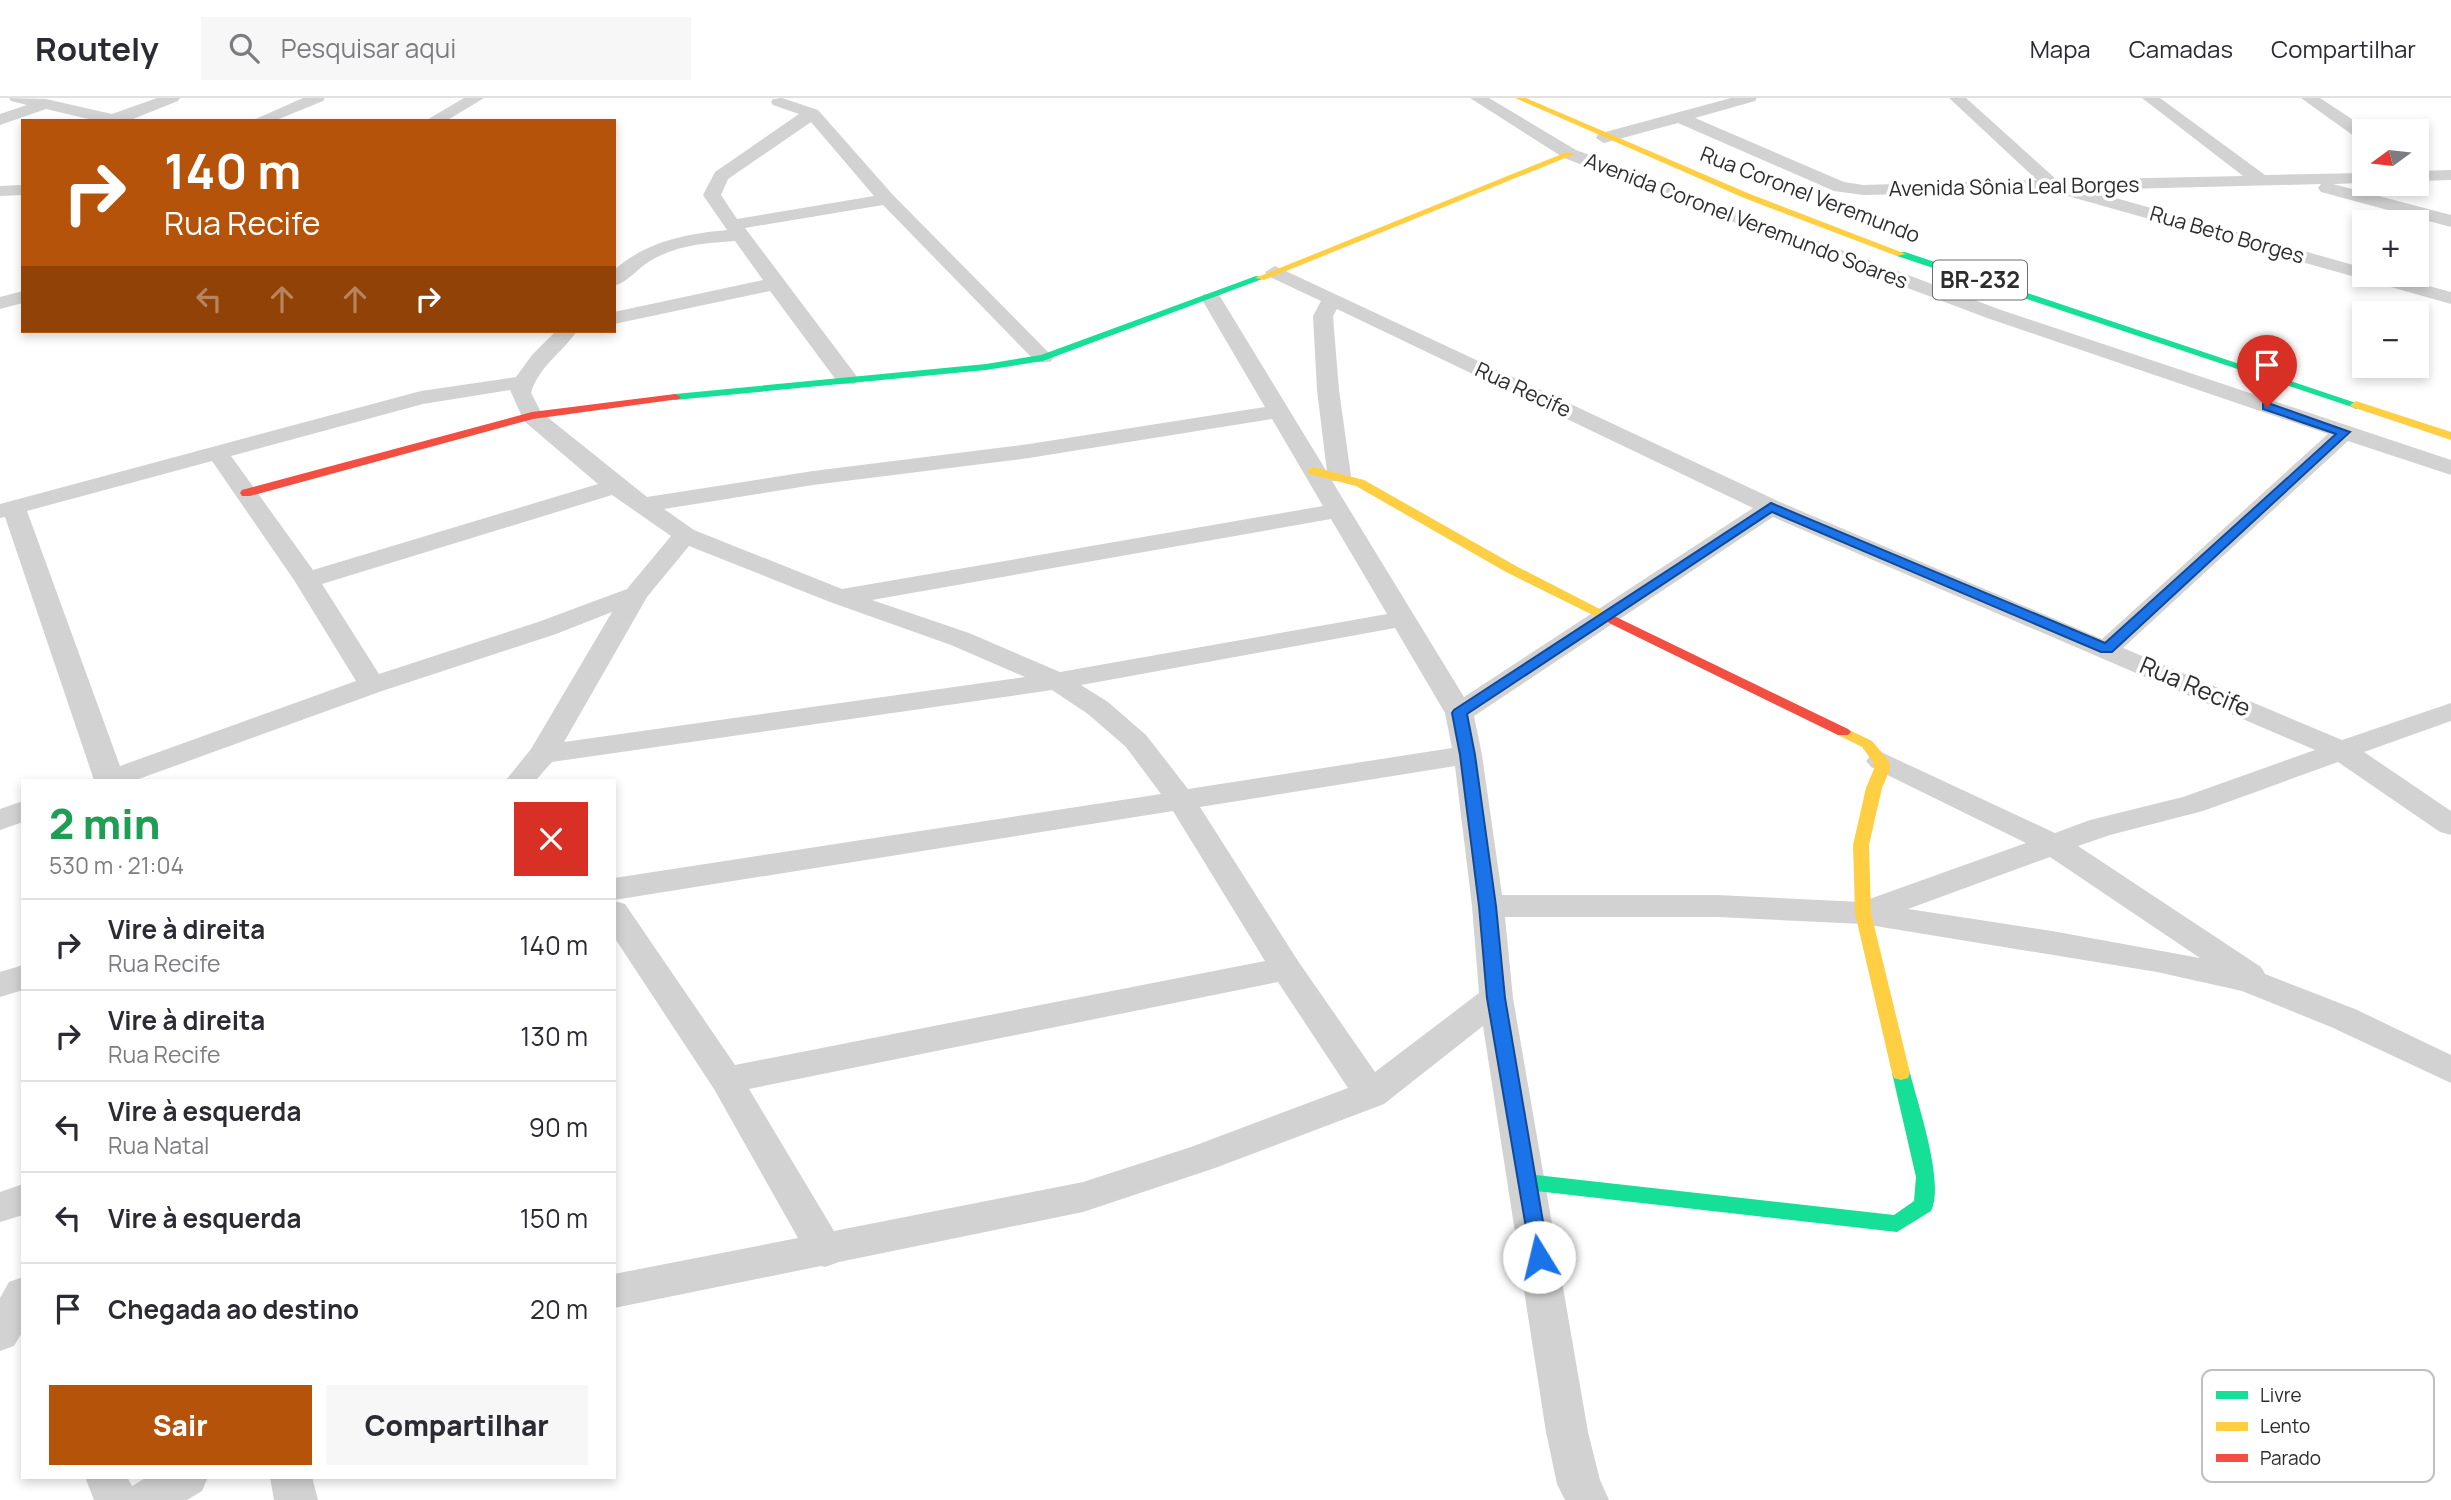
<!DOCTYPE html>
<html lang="pt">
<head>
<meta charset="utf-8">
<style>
	:root { --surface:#fff; --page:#f7f7f7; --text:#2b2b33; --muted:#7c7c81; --line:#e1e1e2; --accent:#b45309 }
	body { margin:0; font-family:Manrope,sans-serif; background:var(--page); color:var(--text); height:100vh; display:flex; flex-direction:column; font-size:26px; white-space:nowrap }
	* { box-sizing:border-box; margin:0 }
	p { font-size:23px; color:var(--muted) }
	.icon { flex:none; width:38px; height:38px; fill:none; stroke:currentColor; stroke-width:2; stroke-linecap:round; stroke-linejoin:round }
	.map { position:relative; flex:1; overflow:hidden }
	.panel { position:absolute; left:21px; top:681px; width:595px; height:700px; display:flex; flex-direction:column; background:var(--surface); border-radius:0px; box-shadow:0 4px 10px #0003 }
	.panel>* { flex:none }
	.hud { position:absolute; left:21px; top:21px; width:595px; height:214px; border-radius:0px; box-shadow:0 4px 10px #0003; background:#b45309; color:#fff; overflow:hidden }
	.needle { width:46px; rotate:255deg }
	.tools { position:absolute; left:2352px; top:21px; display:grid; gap:14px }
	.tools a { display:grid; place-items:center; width:77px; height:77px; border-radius:0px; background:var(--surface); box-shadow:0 4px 10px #0003; font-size:35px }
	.pin { position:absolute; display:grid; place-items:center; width:60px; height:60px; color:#fff; margin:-72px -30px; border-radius:50% 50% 50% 0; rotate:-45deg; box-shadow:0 0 7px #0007 }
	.pin .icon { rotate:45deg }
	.me { position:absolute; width:77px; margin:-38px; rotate:351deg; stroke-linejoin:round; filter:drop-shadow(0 0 5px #0008) }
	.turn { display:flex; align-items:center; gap:24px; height:147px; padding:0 28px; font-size:32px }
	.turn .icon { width:91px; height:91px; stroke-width:2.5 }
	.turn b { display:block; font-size:49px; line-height:60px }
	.lanes { display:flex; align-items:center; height:66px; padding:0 28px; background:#0003; justify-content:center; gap:35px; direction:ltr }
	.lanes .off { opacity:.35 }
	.round { display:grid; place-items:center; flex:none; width:74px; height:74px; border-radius:0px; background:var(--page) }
	.overview { display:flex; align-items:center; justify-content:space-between; height:119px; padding:0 28px }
	h1 { font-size:42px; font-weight:800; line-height:52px; color:#1e9e55 }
	.primary-button { display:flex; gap:14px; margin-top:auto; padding:14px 28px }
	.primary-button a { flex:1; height:80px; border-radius:0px; background:var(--accent); color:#fff; font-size:28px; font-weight:800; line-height:80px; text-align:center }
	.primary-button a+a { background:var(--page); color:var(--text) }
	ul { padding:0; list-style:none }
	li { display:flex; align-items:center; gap:21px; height:91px; padding:0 28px; border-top:2px solid var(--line) }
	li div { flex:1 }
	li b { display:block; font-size:26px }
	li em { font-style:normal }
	header { display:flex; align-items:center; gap:42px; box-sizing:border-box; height:98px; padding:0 35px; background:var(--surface); border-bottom:2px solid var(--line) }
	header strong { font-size:33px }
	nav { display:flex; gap:38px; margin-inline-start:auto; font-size:24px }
	.search { width:490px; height:63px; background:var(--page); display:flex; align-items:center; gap:18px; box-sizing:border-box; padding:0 24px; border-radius:0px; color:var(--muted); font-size:26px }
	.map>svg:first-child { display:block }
</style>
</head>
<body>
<header>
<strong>Routely</strong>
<div class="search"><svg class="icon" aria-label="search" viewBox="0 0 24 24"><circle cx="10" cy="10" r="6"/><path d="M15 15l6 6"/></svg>Pesquisar aqui</div>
<nav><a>Mapa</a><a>Camadas</a><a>Compartilhar</a></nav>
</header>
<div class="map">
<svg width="2451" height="1402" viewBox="0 0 2451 1402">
	<rect width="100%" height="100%" fill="#fff"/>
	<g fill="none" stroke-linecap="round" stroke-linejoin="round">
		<g fill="#d2d2d2" fill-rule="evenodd">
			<polygon points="9,0 46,1 112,16 157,0 180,0 178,3 128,23 97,23 46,11 0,27 0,16 27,7 11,3"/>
			<polygon points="303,0 325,0 323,3 274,23 251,23"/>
			<polygon points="464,0 484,0 446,23 425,23"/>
			<path d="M782,0L818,12L893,97L1050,256L1054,260L1050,264H1036L883,107L745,130L855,276L858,281L855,286H839L770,193L614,226V214L763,182L735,143C706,145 676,147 650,163C638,170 628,184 614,188V172C647,143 686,136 727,132L703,97L715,74L799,16L773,7L771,4L773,1ZM811,24L874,98L737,121L721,97L728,81Z"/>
			<path d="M1470,0H1489L1576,52L2001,212L2451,362V377L2348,343L2123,550L2342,642L2451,605V623L2364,654L2451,713V737L2440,734L2338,664L2203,713L2110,737L2078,748L2261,869L2265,876L2355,911L2451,957V985L2331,929L2242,893L2157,874L1863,826L1718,819H1505L1513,900L1588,1334L1600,1382L1609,1402H1565L1557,1386L1546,1334L1483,928L1384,1006L1215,1070L1083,1114L839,1164L825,1169L821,1168L614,1210V1176L798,1140L714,991L614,839V803L625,806L735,967L1265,863L1173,713L614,802V780L1161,696L1126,649L1088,616L1052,592L552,664L536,682H506L531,651L612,514L556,536L382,593L136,682H94L5,419L0,420V406L421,293L516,279L532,257L556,233H577C562,255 539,268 531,295L541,314L647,399L813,373L1029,346L1265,309L1201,200L1204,196H1218L1221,200L1327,374L1317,292L1313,218L1321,203L1268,178L1265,174L1275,168L1780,404L2102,541L2328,336L1987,220L1564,60ZM1337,211L1753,410L1464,599L1332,383H1347L1351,378L1339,292L1333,218ZM510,292L524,323L598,386L313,472L231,358L423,306ZM1272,321L1323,408L842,491L694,432L664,411L813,387L1029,360ZM212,363L294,482L356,583L120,668L27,413ZM612,397L671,438L627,491L538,524L379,576L322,486ZM1773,419L2315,652L2183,699L2090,722L2055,735L1881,654L1871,657L1866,663L1871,669L2026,745L1861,804L1718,797H1502L1482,657L1474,618ZM1331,421L1387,516L1060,574L969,535L872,502ZM689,448L830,504L951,547L1025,579L564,644L647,499ZM1395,530L1445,615L1452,650L1188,691L1146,637L1108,604L1081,587ZM1455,668L1472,808L1479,895L1375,974L1298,863L1200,709ZM2050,759L2200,860L2052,833L1908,811ZM1278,884L1348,990L1191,1049L1083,1084L834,1133L749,991Z"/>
			<polygon points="1731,0 1757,0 1755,3 1695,20 1844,84 1863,87 2037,82 1949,0 1966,0 2057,82 2243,78 2142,0 2160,0 2265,77 2364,75 2364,85 2333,86 2451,117 2451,129 2321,94 2318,90 2321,86 2087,92 2364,170 2364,177 2388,177 2451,194 2451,206 2050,93 1863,97 1834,93 1678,25 1604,45 1596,40 1598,36"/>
			<polygon points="2301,0 2320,0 2370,33 2364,33 2364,42 2358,41"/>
			<polygon points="2451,72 2451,82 2417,83 2417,73"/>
			<polygon points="23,87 23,97 0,98 0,88"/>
			<polygon points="23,193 23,205 0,211 0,199"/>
			<polygon points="23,703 23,724 0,732 0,711"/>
			<polygon points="23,867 23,892 0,899 0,874"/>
			<polygon points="23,1086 23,1117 0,1124 0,1094"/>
			<polygon points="23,1179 23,1233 14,1248 0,1253 0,1200 9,1184"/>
			<polygon points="85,1379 127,1379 132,1388 147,1379 208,1379 202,1393 187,1402 94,1402"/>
			<polygon points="270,1379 312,1379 318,1402 274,1402"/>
		</g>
		<g fill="#16e098" fill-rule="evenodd">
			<polygon points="1897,154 1905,154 2362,307 2356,311 2352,309 1897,158"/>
			<polygon points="1256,178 1265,180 1043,263 986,272 675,302 669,299 675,296 986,266 1041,257"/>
			<path d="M1901,968L1908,970L1910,975C1918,1007 1945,1085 1931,1113L1897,1134L1527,1092L1520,1090L1517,1084L1520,1078L1527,1076L1894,1117L1914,1103L1916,1079L1892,975L1894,970Z"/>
		</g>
		<g fill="#ffcf43" fill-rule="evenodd">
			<polygon points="1515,0 1526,0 1750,96 1906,156 1897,158 1744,100"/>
			<polygon points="1567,54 1575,56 1264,182 1255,180"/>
			<polygon points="2356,303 2451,334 2451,342 2352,309 2350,307"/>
			<polygon points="1313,369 1364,382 1516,468 1621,522 1614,526 1609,525 1506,474 1356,388 1309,376 1307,373"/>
			<polygon points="1843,629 1872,643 1889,663 1890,671 1882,690 1869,747 1871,815 1910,975 1908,980 1901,982 1894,980 1892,975 1855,815 1853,747 1866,690 1874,671 1873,664 1862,649 1838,637 1835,634 1838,631"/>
		</g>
		<g fill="#f24e42" fill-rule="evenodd">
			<polygon points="675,296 681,299 679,301 533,321 250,398 242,398 240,395 242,392 532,314"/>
			<polygon points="1614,518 1848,631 1851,634 1848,637 1838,637 1609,525 1607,522 1609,519"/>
		</g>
	</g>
	<polygon fill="#1a73e8" stroke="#114b97" stroke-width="2" points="2263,306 2271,306 2350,334 2112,554 2101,554 1772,414 1467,616 1475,657 1496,808 1505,900 1549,1159 1546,1165 1539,1168 1532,1165 1487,900 1479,808 1460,657 1452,615 1454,612 1771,405 2105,545 2336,336 2263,311"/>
	<g text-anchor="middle" stroke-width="7" stroke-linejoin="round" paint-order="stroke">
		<g font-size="21" fill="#2d2d2d" stroke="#fff">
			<text transform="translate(2014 89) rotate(-1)" y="7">Avenida Sônia Leal Borges</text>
			<text transform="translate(1810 97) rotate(21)" y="7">Rua Coronel Veremundo</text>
			<text transform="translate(1746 123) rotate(21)" y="7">Avenida Coronel Veremundo Soares</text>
			<text transform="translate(2227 137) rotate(16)" y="7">Rua Beto Borges</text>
			<text transform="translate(1523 292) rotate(25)" y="7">Rua Recife</text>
		</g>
		<rect fill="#fff" stroke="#6c6c6c" stroke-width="2" x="1933" y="162.5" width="94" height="39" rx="5"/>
		<g font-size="23" font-weight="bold" fill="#2d2d2d">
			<text x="1980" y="190">BR-232</text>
		</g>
		<g font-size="24" fill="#2d2d2d" stroke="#fff">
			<text transform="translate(2195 589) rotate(23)" y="8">Rua Recife</text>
		</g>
	</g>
	<rect x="2202" y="1272" width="232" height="112" rx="10" fill="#fff" stroke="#c0c0c0" stroke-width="2"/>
	<rect x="2216" y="1293" width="32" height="8" fill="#16e098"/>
	<rect x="2216" y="1324" width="32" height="9" fill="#ffcf43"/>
	<rect x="2216" y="1356" width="32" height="8" fill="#f24e42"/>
	<g font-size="19" fill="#2d2d2d">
		<text x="2260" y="1304">Livre</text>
		<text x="2260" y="1335">Lento</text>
		<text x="2260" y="1367">Parado</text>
	</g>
</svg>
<div class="tools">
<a><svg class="needle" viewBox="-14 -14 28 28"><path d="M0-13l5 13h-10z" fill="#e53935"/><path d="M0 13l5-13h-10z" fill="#7c7c81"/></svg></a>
<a>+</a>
<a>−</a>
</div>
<div class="pin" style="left:2267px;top:309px;background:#d93025"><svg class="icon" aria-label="arrive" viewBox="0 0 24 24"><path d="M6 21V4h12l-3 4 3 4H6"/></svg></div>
<svg class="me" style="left:1539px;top:1159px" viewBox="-20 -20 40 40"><circle r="19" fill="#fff"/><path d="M0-13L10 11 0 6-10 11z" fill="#1a73e8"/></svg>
<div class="hud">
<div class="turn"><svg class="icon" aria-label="right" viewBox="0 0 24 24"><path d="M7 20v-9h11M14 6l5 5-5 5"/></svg><div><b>140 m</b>Rua Recife</div></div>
<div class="lanes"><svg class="icon off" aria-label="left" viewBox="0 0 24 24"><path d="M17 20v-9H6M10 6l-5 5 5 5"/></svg><svg class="icon off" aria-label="ahead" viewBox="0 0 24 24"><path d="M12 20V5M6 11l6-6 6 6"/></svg><svg class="icon off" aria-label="ahead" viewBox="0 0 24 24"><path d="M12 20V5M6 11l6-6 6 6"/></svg><svg class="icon" aria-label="right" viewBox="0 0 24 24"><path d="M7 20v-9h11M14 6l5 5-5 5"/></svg></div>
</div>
<section class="panel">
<div class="overview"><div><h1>2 min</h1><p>530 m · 21:04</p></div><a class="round" style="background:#d93025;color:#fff"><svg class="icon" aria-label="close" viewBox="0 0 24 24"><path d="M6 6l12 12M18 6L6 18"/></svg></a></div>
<ul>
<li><svg class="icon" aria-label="right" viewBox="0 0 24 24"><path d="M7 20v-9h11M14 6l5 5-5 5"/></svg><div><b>Vire à direita</b><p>Rua Recife</p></div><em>140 m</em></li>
<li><svg class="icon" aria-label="right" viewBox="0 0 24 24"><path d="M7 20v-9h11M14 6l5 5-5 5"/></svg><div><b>Vire à direita</b><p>Rua Recife</p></div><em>130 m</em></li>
<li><svg class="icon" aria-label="left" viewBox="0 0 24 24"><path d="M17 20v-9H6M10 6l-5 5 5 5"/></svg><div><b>Vire à esquerda</b><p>Rua Natal</p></div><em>90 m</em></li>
<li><svg class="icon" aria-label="left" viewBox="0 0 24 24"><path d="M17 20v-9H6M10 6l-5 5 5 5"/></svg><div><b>Vire à esquerda</b></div><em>150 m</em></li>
<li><svg class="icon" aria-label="arrive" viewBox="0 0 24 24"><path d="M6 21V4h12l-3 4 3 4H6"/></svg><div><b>Chegada ao destino</b></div><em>20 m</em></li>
</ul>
<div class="primary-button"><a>Sair</a><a>Compartilhar</a></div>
</section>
</div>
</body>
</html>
